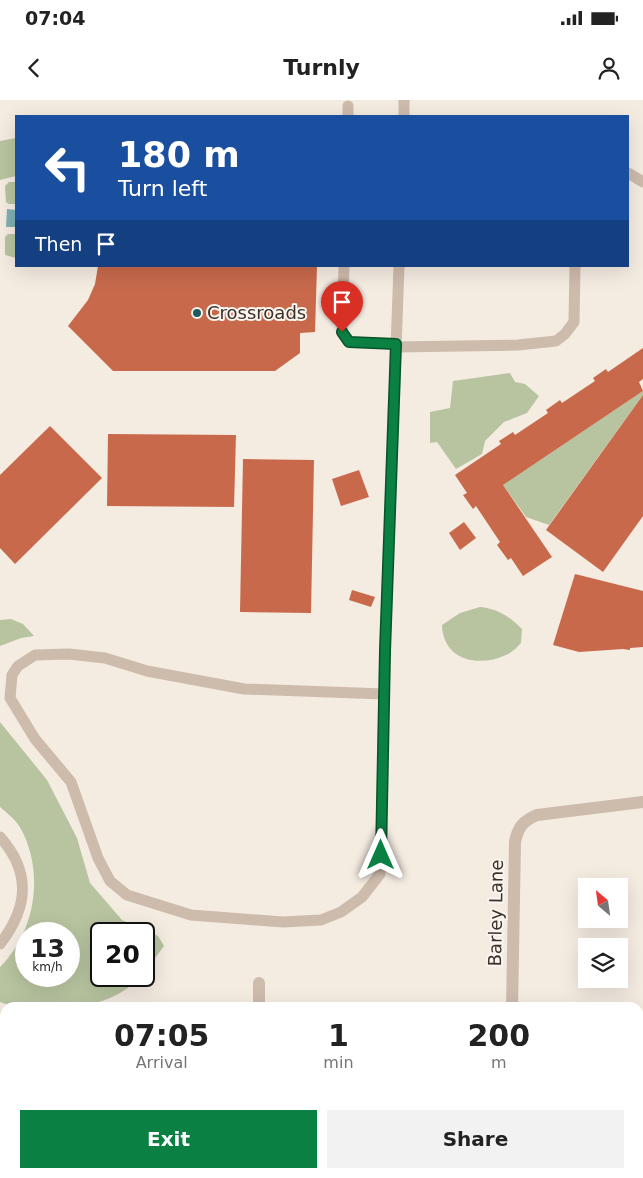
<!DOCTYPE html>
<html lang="en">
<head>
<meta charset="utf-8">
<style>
	:root { --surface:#fff; --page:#f2f2f2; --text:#222; --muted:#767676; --accent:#0b8043 }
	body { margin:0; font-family:"DejaVu Sans",sans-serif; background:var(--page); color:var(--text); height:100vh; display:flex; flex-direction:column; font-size:19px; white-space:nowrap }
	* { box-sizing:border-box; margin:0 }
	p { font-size:16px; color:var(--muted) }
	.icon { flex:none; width:28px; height:28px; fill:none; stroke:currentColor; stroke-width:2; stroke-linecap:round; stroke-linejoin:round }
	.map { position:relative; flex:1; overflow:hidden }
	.sheet { position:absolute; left:0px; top:902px; width:644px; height:176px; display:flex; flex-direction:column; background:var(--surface); border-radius:15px 15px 0 0; box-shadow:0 5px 20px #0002 }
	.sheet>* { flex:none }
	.hud { position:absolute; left:15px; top:15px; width:614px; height:152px; border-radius:0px; box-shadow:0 5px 20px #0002; background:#1a4fa0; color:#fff; overflow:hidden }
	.needle { width:32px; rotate:331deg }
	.controls { position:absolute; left:578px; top:778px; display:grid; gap:10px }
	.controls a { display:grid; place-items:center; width:50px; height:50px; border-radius:0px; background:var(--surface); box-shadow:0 5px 20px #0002; font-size:25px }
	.speed { position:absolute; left:15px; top:822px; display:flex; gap:10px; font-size:25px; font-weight:700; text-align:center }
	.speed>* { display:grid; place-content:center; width:65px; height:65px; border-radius:50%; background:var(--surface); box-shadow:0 5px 20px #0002; line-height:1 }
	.speed small { font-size:12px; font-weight:400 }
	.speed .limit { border:2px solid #111; border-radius:8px; background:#fff; color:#111 }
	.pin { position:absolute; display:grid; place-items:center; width:42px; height:42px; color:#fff; margin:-51px -21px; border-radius:50% 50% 50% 0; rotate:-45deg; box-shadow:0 0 5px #0007 }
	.pin .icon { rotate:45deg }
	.me { position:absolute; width:55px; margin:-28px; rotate:0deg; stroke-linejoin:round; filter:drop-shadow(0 0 4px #0008) }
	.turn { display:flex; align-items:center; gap:18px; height:105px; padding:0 20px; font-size:22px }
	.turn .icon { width:65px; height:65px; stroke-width:2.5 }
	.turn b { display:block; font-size:35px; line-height:42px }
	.then { display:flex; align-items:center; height:48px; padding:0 20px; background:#0003; gap:10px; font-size:19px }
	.eta { display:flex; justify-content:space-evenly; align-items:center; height:85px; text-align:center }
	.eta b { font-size:30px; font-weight:800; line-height:35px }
	.primary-button { display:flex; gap:10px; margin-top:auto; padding:10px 20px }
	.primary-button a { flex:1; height:58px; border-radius:0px; background:var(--accent); color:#fff; font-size:20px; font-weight:800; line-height:58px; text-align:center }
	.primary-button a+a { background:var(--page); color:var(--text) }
	.status { display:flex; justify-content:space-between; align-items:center; height:35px; padding:0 25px; background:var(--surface); direction:ltr }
	.status svg { height:14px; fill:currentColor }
	header { display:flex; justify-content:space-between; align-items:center; height:65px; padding:0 20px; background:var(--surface); font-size:22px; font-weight:800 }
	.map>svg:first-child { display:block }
</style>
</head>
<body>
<div class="status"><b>07:04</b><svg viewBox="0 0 49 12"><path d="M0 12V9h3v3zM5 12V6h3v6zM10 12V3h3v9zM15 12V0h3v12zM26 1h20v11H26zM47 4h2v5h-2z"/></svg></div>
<header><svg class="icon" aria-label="back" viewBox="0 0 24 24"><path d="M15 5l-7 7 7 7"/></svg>Turnly<svg class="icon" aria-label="person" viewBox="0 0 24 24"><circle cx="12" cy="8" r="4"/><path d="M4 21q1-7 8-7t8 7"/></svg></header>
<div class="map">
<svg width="643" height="1078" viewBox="0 0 643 1078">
	<rect width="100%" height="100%" fill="#f4ebe1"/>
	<g fill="#b8c4a0" fill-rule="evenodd">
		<polygon points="16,38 16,76 0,80 0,41"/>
		<polygon points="9,82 16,82 16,104 9,104 6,102 5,86"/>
		<polygon points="8,134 16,134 16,158 5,155 5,137"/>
		<polygon points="510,273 515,282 525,284 539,296 527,313 504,322 485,341 482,354 456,369 437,342 430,343 430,312 450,308 453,281"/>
		<polygon points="643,291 643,295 549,425 526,417 503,385"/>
		<path d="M480,507C498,509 509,516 522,529L521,543C517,547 512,553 506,555C478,568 443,560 442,525L460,513Z"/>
		<polygon points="11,519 23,524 34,536 21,538 0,546 0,520"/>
		<path d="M0,622L47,680L77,738L90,783L122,820L158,836L164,846L144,873V834H101V876H141C116,904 80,908 45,908C29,908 15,908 0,902V867C35,832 45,774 21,729C17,721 7,713 0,707ZM26,834H69V876H26Z"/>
	</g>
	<polygon fill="#7fb0b2" points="7,109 16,110 16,127 6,127"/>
	<g fill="#c8694b">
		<polygon points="98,166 317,166 315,232 300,233 300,253 275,271 113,271 68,226 88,200 95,184"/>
		<polygon points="643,248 643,279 639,282 643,291 503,385 552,457 523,476 511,458 508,460 497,445 500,442 476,406 473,409 463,395 467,393 455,375 501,344 499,341 513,332 515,335 548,313 546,310 560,300 562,303 595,281 593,278 606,269 608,272"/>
		<polygon points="643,295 643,416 603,472 546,430"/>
		<polygon points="50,326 102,378 15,464 0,448 0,375"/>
		<polygon points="108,334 236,335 234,407 107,406"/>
		<polygon points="243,359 314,360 311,513 240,512"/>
		<polygon points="359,370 369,397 341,406 332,379"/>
		<polygon points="464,422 476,438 460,450 449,433"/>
		<polygon points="575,474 643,491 643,547 630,548 630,550 623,549 579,552 553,545"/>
		<polygon points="352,490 375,497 371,507 349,500"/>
		<polygon points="643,1073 643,1078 624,1078 624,1076"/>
	</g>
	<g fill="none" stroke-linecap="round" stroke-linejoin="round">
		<g stroke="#cdbbac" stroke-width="11">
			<polyline points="404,0 404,16"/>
			<polyline points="348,16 348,6"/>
			<polyline points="628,73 643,82"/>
			<polyline points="344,166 342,232 349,242 396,244"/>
			<polyline points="396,247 518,245 556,241 565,234 574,222 575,166"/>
			<polyline points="384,594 244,589 147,571 105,558 69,554 35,555 18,566 12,575 10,598 35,639 71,682 98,758 110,781 127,795 191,815 283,822 321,820 341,812 362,797 380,774 381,755 385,551 399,166"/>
			<path d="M0,737C32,773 28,808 0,844"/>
			<polyline points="4,1078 4,1023"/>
			<polyline points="154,1078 154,1074"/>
		</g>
		<g stroke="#cdbbac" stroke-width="12">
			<polyline points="259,883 259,908"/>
			<path d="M512,908L515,742C518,727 523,721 537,715L643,702"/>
			<polyline points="639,936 643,936"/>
			<polyline points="0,1023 5,1023"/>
			<polyline points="313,1078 313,1074"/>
		</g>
	</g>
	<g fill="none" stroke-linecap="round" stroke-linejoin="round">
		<defs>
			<polyline id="route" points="342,232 349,242 396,244 385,551 381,755"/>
		</defs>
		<use href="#route" stroke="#07532c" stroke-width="12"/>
		<use href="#route" stroke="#0b8043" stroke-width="9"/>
	</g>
	<circle fill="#1f5a5e" stroke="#fbf5ee" stroke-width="2" cx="197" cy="213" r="5"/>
	<g text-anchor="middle" stroke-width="4" stroke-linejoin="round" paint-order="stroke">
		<g font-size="18" fill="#3b302b" stroke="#fbf5ee" text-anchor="start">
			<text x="207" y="219">Crossroads</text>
		</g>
		<g font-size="18" fill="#3b302b" stroke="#fbf5ee">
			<text transform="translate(496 813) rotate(-89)" y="6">Barley Lane</text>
		</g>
	</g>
</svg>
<div class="controls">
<a><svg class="needle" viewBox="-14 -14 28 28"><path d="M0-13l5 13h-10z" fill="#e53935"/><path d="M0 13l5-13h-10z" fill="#767676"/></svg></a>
<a><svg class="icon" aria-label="layers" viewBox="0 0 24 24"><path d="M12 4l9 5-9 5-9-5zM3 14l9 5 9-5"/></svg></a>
</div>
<div class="speed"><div>13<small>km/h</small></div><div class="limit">20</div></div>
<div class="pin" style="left:342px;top:232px;background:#d93025"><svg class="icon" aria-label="arrive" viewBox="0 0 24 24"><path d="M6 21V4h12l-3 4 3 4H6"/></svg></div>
<svg class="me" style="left:381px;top:755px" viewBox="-20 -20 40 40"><path d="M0-17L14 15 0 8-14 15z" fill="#0b8043" stroke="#fff" stroke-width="4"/></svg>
<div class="hud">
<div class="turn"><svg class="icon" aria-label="left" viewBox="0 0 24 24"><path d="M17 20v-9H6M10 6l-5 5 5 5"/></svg><div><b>180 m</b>Turn left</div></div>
<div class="then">Then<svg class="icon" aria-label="arrive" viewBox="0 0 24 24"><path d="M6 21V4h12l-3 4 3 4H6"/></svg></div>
</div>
<section class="sheet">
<div class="eta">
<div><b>07:05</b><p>Arrival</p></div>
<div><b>1</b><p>min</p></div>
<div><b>200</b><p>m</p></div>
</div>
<div class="primary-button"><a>Exit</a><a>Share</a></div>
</section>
</div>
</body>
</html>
